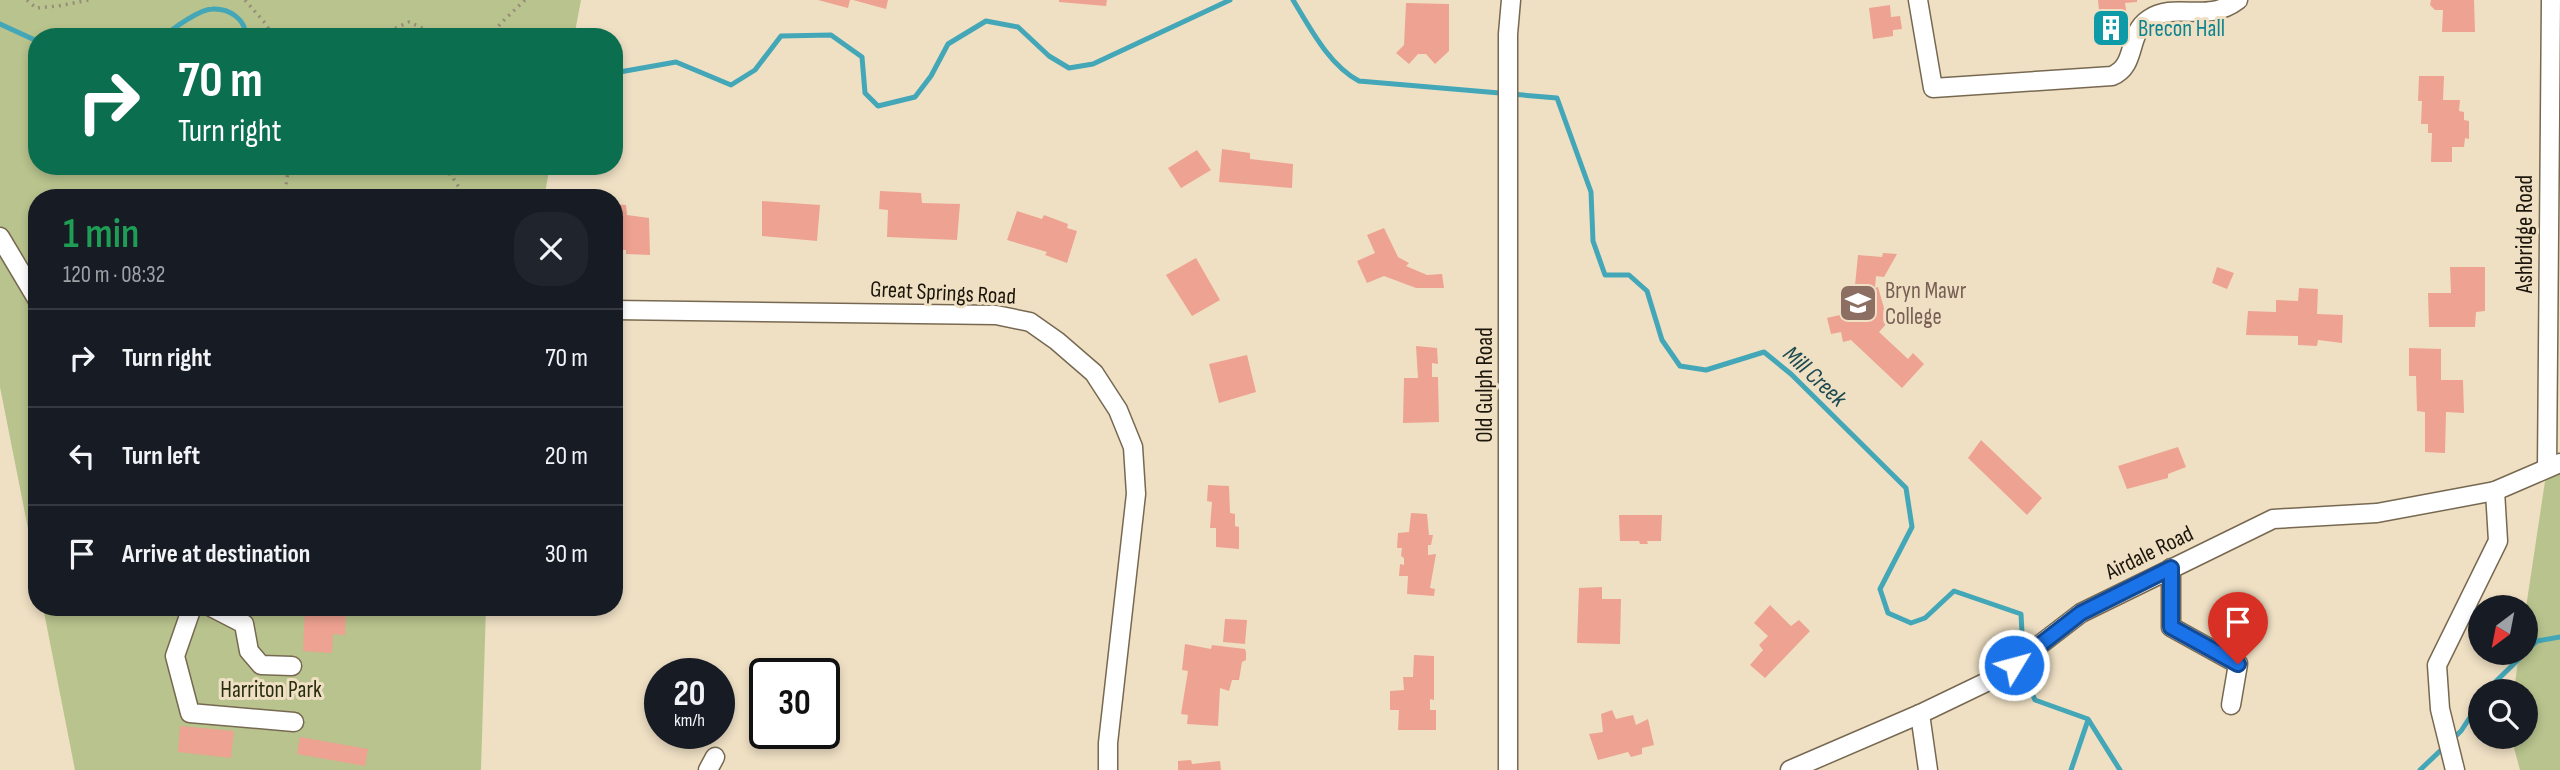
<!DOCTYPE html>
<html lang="en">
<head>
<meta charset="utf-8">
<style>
	:root { --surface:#171b24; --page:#20242c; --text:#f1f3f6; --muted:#9ea1a6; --line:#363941 }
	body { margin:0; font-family:"Sofia Sans Condensed",sans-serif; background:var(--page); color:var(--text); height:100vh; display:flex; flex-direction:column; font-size:26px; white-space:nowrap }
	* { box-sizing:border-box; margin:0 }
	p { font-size:23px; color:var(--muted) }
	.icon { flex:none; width:38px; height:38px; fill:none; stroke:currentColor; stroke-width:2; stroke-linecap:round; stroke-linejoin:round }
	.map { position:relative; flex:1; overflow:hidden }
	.side { position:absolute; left:28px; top:189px; width:595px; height:427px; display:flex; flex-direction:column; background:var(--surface); border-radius:28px; box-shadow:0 4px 10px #0003 }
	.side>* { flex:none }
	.banner { position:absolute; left:28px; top:28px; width:595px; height:147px; border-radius:28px; box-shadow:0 4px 10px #0003; background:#0b6e4f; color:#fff; overflow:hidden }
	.needle { width:46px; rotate:212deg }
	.tools { position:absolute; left:2468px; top:595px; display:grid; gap:14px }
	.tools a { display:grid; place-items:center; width:70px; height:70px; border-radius:50%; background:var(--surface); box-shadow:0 4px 10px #0003; font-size:35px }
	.speed { position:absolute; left:644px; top:658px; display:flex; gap:14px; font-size:35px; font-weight:700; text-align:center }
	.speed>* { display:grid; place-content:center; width:91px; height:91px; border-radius:50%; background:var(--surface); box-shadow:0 4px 10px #0003; line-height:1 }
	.speed small { font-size:18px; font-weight:400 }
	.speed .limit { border:4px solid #111; border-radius:10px; background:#fff; color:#111 }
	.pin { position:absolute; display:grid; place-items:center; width:60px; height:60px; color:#fff; margin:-72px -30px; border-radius:50% 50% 50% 0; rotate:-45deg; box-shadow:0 0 7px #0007 }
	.pin .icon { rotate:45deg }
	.me { position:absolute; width:77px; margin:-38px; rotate:53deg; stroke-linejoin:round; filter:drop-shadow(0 0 5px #0008) }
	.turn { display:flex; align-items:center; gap:24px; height:147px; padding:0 35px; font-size:32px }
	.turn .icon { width:91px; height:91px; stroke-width:2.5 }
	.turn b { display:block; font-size:49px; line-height:60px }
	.round { display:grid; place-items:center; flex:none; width:74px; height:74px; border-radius:28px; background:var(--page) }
	.head { display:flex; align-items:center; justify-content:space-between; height:119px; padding:0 35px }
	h1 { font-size:42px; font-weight:600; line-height:52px; color:#1e9e55 }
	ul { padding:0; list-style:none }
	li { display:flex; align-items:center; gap:21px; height:98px; padding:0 35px; border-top:2px solid var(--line) }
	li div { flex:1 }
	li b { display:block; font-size:26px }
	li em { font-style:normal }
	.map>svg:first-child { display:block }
</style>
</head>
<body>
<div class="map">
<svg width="2560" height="770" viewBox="0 0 2560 770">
	<rect width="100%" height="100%" fill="#efe0c4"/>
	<g fill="#b8c38d">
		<polygon points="0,0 581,0 574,37 37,37 37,166 550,166 544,198 37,198 37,574 0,387"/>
		<polygon points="2560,463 2560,770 2520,770 2511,737 2525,737 2525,691 2514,691 2519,653 2525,653 2525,614 2547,468"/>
		<polygon points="43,607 486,607 481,770 75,770"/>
	</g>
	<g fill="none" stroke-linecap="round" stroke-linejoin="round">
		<g stroke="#43a7b8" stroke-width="5">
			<path d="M1293,0C1310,28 1329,65 1359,81L1557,98L1591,192L1593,241L1605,275H1629L1647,291L1662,340L1680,366L1706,370L1764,352L1791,374L1906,488L1912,527L1880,589L1888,613L1911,623L1925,618L1954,591L2021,614L2023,652"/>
			<polyline points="0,24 37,41"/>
			<path d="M165,37C172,28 201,9 212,9C229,8 246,19 246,37"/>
			<polyline points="614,73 676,62 731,85 755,70 781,36 831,35 862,57 865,93 878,106 915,97 931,76 948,44 986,21 1018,27 1049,56 1069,68 1093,64 1230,0"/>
			<polyline points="2525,652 2537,641 2560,637"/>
			<polyline points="2024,661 2025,678 2035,700 2088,719 2120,770"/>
			<polyline points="2486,691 2525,653"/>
			<polyline points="2071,770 2088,720"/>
			<polyline points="2420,770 2461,731 2480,702"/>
		</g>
	</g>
	<g fill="#eea291">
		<polygon points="818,0 850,0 848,8"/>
		<polygon points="853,0 888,0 886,9"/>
		<polygon points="1059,0 1107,0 1106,6 1059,2"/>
		<polygon points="2098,0 2137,0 2137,2 2125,3 2127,16 2122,16 2124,39 2102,41"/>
		<polygon points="2431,0 2474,0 2475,32 2442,32 2443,10 2435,10 2430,5"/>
		<polygon points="1406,3 1449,4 1449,51 1435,64 1426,54 1418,54 1409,64 1396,53 1404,45"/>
		<polygon points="1890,5 1891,17 1900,16 1902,29 1893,30 1893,36 1873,39 1869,8"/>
		<polygon points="2419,76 2444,76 2443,100 2460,100 2459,111 2464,112 2464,120 2469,121 2469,139 2465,138 2464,147 2452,147 2452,162 2431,162 2432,133 2428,133 2428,124 2421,124 2422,101 2418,101"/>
		<polygon points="1222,149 1250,153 1250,159 1293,164 1292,188 1219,182"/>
		<polygon points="1197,150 1211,170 1181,188 1168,168"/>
		<polygon points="880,191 921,193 922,203 960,204 957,240 887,237 888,210 879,209"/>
		<polygon points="762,201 820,205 817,241 762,236"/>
		<polygon points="614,204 626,205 627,215 649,218 650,255 626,254 626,250 614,250"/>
		<polygon points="1017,211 1042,219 1044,215 1068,224 1067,228 1077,231 1067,263 1045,255 1047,252 1007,240"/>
		<polygon points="1384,228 1398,257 1409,263 1406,266 1427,275 1442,274 1444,288 1416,288 1384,276 1367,283 1357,261 1375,253 1367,235"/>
		<polygon points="1883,253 1897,254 1884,277 1876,276 1875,288 1878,287 1888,322 1879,332 1908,359 1913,353 1924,364 1902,388 1851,340 1843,342 1841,332 1831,334 1827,318 1848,313 1843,293 1855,285 1858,255 1882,257"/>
		<polygon points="1196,258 1220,300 1192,316 1166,275"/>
		<polygon points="2217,267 2234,273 2227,289 2212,283"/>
		<polygon points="2450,267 2485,267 2485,311 2476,312 2475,327 2429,327 2428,293 2451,293"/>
		<polygon points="2299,288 2318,289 2317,314 2343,315 2342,343 2318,340 2317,346 2298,345 2298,336 2246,335 2248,311 2276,312 2276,300 2298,301"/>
		<polygon points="1416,346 1437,348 1438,364 1432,363 1432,377 1438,377 1439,422 1403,423 1404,378 1418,378"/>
		<polygon points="2409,348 2441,349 2441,380 2463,380 2464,413 2446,412 2445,453 2425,452 2425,412 2417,411 2416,376 2409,376"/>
		<polygon points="1247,355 1256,392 1219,403 1209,364"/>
		<polygon points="1981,440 2042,498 2027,515 1968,458"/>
		<polygon points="2178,447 2186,467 2168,474 2168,478 2127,489 2118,466"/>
		<polygon points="1208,485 1229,486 1230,513 1235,514 1235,526 1239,527 1239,549 1216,547 1216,528 1210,528 1212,502 1207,501"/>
		<polygon points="1411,513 1427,514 1429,535 1433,535 1431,545 1428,545 1428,555 1436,554 1430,588 1435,589 1434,596 1407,594 1408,576 1399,576 1400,564 1404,565 1404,558 1401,556 1402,548 1397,548 1398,533 1409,532"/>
		<polygon points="1619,515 1662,515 1661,541 1647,541 1648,544 1640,544 1639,541 1620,541"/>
		<polygon points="1602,587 1602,599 1621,599 1620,644 1577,643 1579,588"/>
		<polygon points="1770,605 1791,626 1799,620 1810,631 1765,678 1750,665 1763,650 1759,645 1768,636 1754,623"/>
		<polygon points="305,607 338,607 338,612 346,612 345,635 333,634 332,653 303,651"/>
		<polygon points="1225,619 1247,620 1245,644 1223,642"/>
		<polygon points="1185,644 1211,649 1212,645 1245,649 1246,652 1246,660 1242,662 1239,680 1232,680 1229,691 1220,688 1218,726 1187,724 1188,715 1181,714 1188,671 1182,670"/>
		<polygon points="1414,655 1434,656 1434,700 1430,699 1430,710 1436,710 1436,730 1398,730 1399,710 1390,710 1390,691 1404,690 1403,677 1413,677"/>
		<polygon points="1612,710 1616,719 1633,715 1636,725 1648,719 1654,745 1642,748 1642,754 1631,757 1628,752 1598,760 1589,734 1603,732 1601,714"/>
		<polygon points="180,726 234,731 231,758 178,752"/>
		<polygon points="300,737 368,749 365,766 297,754"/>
		<polygon points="1191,760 1192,764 1220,761 1221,770 1178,770 1178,761"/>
	</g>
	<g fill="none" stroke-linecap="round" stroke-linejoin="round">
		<defs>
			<g id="minor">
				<path d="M1918,0L1933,88L2112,76C2138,65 2126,34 2149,19C2176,1 2207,24 2238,0"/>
				<polyline points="0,237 37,299"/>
				<polyline points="614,310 996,315 1030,322 1057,341 1094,373 1118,410 1133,447 1136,494 1108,743 1108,770"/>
				<polyline points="2547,468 2551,0"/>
				<polyline points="2171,568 2171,627 2238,664 2231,705"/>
				<polyline points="192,607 175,656 190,713 294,722"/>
				<polyline points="211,607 244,624 249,651 261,665 292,666"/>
				<polyline points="1920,714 1928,770"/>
				<polyline points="708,770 715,757"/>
				<polyline points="1508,770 1508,34 1511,0"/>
				<polyline points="1790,770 1920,714 1999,676 2081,613 2273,519 2377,513 2495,491 2560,463"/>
				<polyline points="2455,770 2440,709 2437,665 2498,541 2495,491"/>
			</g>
		</defs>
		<use href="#minor" stroke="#776951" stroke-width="21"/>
		<g stroke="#988d79" stroke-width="3.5" stroke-dasharray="2 5" stroke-linecap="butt">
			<polyline points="27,0 36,8 58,6 89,0"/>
			<polyline points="245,0 265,23 274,37"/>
			<polyline points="376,37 409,22 442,37"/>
			<polyline points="490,37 501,23 525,0"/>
			<polyline points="437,166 451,175 466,198"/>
			<polyline points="284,198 289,166"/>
		</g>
		<use href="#minor" stroke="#fff" stroke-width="18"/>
	</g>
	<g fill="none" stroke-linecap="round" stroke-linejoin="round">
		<defs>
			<polyline id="route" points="2014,665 2081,613 2171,568 2171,627 2238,664"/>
		</defs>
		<use href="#route" stroke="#114b97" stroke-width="18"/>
		<use href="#route" stroke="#1a73e8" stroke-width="12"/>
	</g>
	<defs>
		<symbol id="building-square" viewBox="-11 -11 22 22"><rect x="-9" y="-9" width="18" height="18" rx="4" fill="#0f9aa8" stroke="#efe0c4"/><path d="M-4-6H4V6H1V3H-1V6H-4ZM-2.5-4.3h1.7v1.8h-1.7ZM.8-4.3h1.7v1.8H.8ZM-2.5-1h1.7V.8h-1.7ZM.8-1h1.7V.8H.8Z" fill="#fff"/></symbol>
		<symbol id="university-square" viewBox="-11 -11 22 22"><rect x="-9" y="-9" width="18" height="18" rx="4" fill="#8d6e63" stroke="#efe0c4"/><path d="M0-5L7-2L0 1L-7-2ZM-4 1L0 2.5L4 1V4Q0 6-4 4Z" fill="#fff"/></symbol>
	</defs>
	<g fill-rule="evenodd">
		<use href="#building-square" x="2089" y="6" width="44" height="44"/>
		<use href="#university-square" x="1836" y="281" width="44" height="44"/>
	</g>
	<g text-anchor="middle" stroke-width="6" stroke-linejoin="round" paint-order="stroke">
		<g font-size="23" fill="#0d838f" stroke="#efe0c4" text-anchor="start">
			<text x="2138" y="36">Brecon Hall</text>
		</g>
		<g font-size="23" fill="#1b150c" stroke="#efe0c4">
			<text transform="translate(2524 234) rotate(-90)" y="8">Ashbridge Road</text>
			<text transform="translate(943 292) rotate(3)" y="8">Great Springs Road</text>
			<text transform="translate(1484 385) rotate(-90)" y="8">Old Gulph Road</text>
			<text transform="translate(2149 552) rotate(-26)" y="8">Airdale Road</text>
		</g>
		<g font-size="23" fill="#785e54" stroke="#efe0c4" text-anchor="start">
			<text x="1885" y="298">Bryn Mawr<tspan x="1885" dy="26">College</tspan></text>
		</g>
		<g font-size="23" fill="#282d0e" stroke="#efe0c4">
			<text x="271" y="697">Harriton Park</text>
		</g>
		<g font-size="24" font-style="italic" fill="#1c4850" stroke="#efe0c4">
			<text transform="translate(1815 376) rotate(43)" y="8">Mill Creek</text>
		</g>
	</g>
</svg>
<div class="tools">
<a><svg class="needle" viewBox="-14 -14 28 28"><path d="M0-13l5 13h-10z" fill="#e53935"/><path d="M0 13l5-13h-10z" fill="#9ea1a6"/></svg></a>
<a><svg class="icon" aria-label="search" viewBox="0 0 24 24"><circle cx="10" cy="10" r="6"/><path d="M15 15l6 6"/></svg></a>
</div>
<div class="speed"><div>20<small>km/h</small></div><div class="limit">30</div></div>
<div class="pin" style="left:2238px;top:664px;background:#d93025"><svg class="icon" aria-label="arrive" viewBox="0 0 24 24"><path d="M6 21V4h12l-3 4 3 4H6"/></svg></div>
<svg class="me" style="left:2014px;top:665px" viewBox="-20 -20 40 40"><circle r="17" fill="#1a73e8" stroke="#fff" stroke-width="3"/><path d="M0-11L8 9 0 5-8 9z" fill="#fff"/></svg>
<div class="banner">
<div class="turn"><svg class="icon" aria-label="right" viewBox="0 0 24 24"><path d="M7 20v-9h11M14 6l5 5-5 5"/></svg><div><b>70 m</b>Turn right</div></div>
</div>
<section class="side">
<div class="head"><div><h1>1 min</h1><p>120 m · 08:32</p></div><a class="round"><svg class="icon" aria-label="close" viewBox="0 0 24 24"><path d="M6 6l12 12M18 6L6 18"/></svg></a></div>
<ul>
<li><svg class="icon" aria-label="right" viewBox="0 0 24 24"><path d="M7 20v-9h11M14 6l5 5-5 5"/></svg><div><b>Turn right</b></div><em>70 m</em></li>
<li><svg class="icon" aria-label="left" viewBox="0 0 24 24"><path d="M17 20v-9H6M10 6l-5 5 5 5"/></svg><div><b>Turn left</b></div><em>20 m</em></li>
<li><svg class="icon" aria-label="arrive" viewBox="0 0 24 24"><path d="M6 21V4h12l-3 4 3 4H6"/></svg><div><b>Arrive at destination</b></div><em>30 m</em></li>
</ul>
</section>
</div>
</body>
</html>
